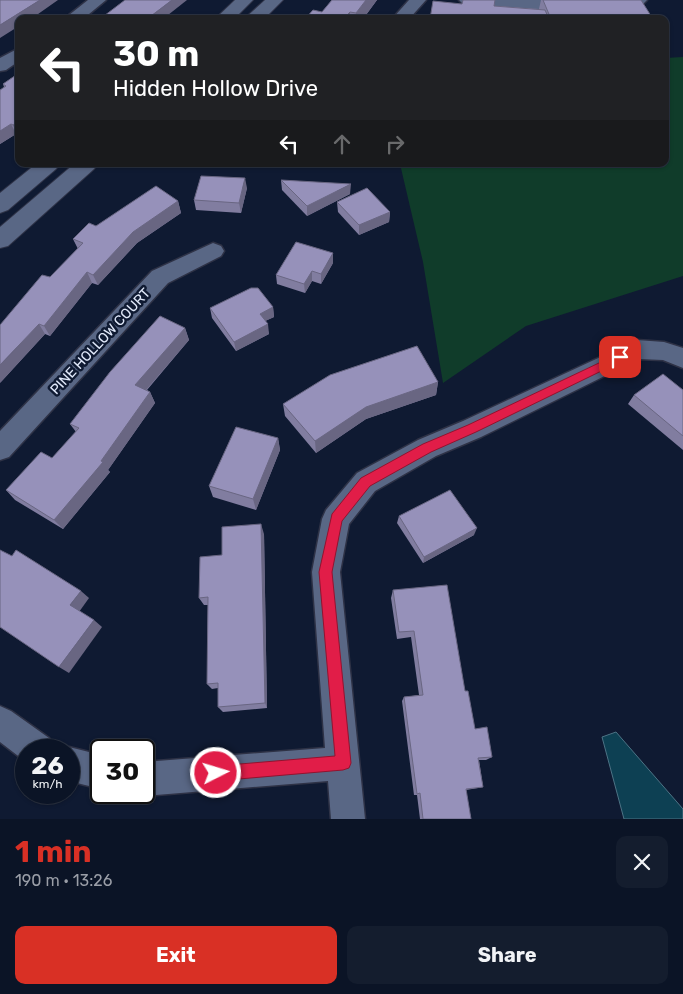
<!DOCTYPE html>
<html lang="en">
<head>
<meta charset="utf-8">
<style>
	:root { --surface:#0b1426; --page:#141d2e; --text:#f1f3f6; --muted:#9a9ea7; --line:#2b3343; --accent:#d93025 }
	body { margin:0; font-family:Rubik,sans-serif; background:var(--page); color:var(--text); height:100vh; display:flex; flex-direction:column; font-size:19px; white-space:nowrap }
	* { box-sizing:border-box; margin:0 }
	p { font-size:16px; color:var(--muted) }
	.icon { flex:none; width:28px; height:28px; fill:none; stroke:currentColor; stroke-width:2; stroke-linecap:round; stroke-linejoin:round }
	.map { position:relative; height:819px; overflow:hidden }
	.panel { display:flex; flex-direction:column; background:var(--surface); flex:1 }
	.panel>* { flex:none }
	.guide { position:absolute; left:15px; top:15px; width:654px; height:152px; border-radius:10px; box-shadow:0 1px 4px #0004,0 0 0 1px var(--line); background:#202124; color:#fff; overflow:hidden }
	.speed { position:absolute; left:15px; top:739px; display:flex; gap:10px; font-size:25px; font-weight:700; text-align:center }
	.speed>* { display:grid; place-content:center; width:65px; height:65px; border-radius:50%; background:var(--surface); box-shadow:0 1px 4px #0004,0 0 0 1px var(--line); line-height:1 }
	.speed small { font-size:12px; font-weight:400 }
	.speed .limit { border:2px solid #111; border-radius:8px; background:#fff; color:#111 }
	.pin { position:absolute; display:grid; place-items:center; width:42px; height:42px; color:#fff; margin:-21px; border-radius:10px; box-shadow:0 2px 8px #0006 }
	.me { position:absolute; width:55px; margin:-28px; rotate:85deg; stroke-linejoin:round; filter:drop-shadow(0 0 4px #0008) }
	.turn { display:flex; align-items:center; gap:18px; height:105px; padding:0 15px; font-size:22px }
	.turn .icon { width:65px; height:65px; stroke-width:2.5 }
	.turn b { display:block; font-size:35px; line-height:42px }
	.lanes { display:flex; align-items:center; height:48px; padding:0 15px; background:#0003; justify-content:center; gap:25px; direction:ltr }
	.lanes .off { opacity:.35 }
	.round { display:grid; place-items:center; flex:none; width:52px; height:52px; border-radius:10px; background:var(--page) }
	.summary { display:flex; align-items:center; justify-content:space-between; height:85px; padding:0 15px }
	h1 { font-size:30px; font-weight:700; line-height:38px; color:var(--accent) }
	.primary-button { display:flex; gap:10px; margin-top:auto; padding:10px 15px }
	.primary-button a { flex:1; height:58px; border-radius:10px; background:var(--accent); color:#fff; font-size:20px; font-weight:700; line-height:58px; text-align:center }
	.primary-button a+a { background:var(--page); color:var(--text) }
	.map>svg:first-child { display:block }
</style>
</head>
<body>
<div class="map">
<svg width="683" height="819" viewBox="0 0 683 819">
	<rect width="100%" height="100%" fill="#0f1a32"/>
	<polygon fill="#103c2a" points="683,57 683,276 526,326 443,383 423,262 400,164 665,164 665,58"/>
	<polygon fill="#0d4053" stroke="#4d7385" points="616,732 683,809 683,819 624,819 602,737"/>
	<g fill="none" stroke-linecap="round" stroke-linejoin="round">
		<defs>
			<g id="minor">
				<polygon points="88,0 106,0 83,19 64,19"/>
				<polygon points="409,0 426,0 409,19 392,19"/>
				<path d="M459,0H647L644,3L639,5C581,8 518,17 462,3Z"/>
				<polygon points="19,48 19,61 6,70 0,71 0,58"/>
				<polygon points="213,243 221,246 224,251 221,256 168,283 9,457 0,460 0,431 152,271"/>
				<polygon points="637,340 664,342 683,348 683,368 663,360 639,359 481,437 436,456 375,491 349,524 340,572 365,819 331,819 328,781 144,796 136,792 144,792 144,762 325,748 312,572 322,519 326,510 357,473 418,440 463,421"/>
				<polygon points="0,706 11,711 49,738 53,750 26,750 26,762 0,742"/>
				<polygon points="69,747 101,755 101,789 69,781 69,750 63,750"/>
			</g>
			<g id="tertiary">
				<polygon points="235,0 253,0 234,19 215,19"/>
				<polygon points="265,0 283,0 264,19 244,19"/>
				<polygon points="36,164 60,164 56,169 8,210 0,213 0,193"/>
				<polygon points="74,164 98,164 94,169 8,246 0,248 0,227"/>
			</g>
		</defs>
		<use href="#minor" stroke="#2e3246" stroke-width="3"/>
		<use href="#tertiary" stroke="#2e3246" stroke-width="2"/>
		<use href="#minor" fill="#596785" fill-rule="evenodd"/>
		<use href="#tertiary" fill="#596785" fill-rule="evenodd"/>
	</g>
	<g fill="#817da0">
		<polygon points="332,0 377,0 363,19 305,19 322,12"/>
		<polygon points="541,0 543,0 653,19 430,19 494,6 539,9"/>
		<polygon points="19,73 18,135 16,134 0,144 4,87 3,84"/>
		<polygon points="281,180 350,194 307,216 282,190"/>
		<polygon points="247,188 241,213 196,210 194,200"/>
		<polygon points="178,201 181,213 137,243 98,285 92,283 50,336 45,334 0,383 50,277 78,249 73,239 96,226"/>
		<polygon points="337,202 390,212 389,222 359,235 338,212"/>
		<polygon points="333,263 321,284 312,281 305,293 277,284 276,275"/>
		<polygon points="273,307 274,317 265,321 269,334 236,351 212,318 210,308"/>
		<polygon points="185,328 189,340 147,390 150,392 155,403 108,470 110,472 63,529 15,500 6,490 52,458 76,432 70,424"/>
		<polygon points="438,382 436,395 366,419 316,453 285,416 283,404"/>
		<polygon points="683,390 683,450 628,404 634,395"/>
		<polygon points="278,438 280,450 256,510 213,497 209,486"/>
		<polygon points="399,516 474,535 423,563 397,523"/>
		<polygon points="264,534 267,708 223,712 218,707 218,688 212,689 207,684 208,605 204,605 199,598 222,555"/>
		<polygon points="393,590 465,691 475,729 492,757 486,760 479,760 483,787 478,788 466,790 471,819 420,819 417,795 414,795 402,701 404,697 419,695 411,637 397,639 391,598"/>
	</g>
	<g fill="#696682">
		<polygon points="40,0 58,0 31,19 19,19 19,26 0,38 0,25"/>
		<polygon points="172,0 187,0 163,19 147,19"/>
		<polygon points="366,0 377,0 363,19 356,19 356,13"/>
		<polygon points="350,12 350,19 343,19"/>
		<polygon points="19,122 19,135 18,135 13,125"/>
		<polygon points="11,124 16,134 0,144 0,131"/>
		<polygon points="245,178 247,188 241,213 239,203"/>
		<polygon points="351,184 350,194 307,216 307,206"/>
		<polygon points="178,201 181,213 137,243 98,285 93,275 133,232"/>
		<polygon points="390,212 389,222 359,235 359,225"/>
		<polygon points="333,253 333,263 321,284 321,274"/>
		<polygon points="312,271 312,281 305,293 304,284"/>
		<polygon points="87,272 92,283 50,336 44,326"/>
		<polygon points="273,307 274,317 261,323 260,314"/>
		<polygon points="39,324 45,334 0,383 0,365"/>
		<polygon points="268,324 269,334 236,351 234,342"/>
		<polygon points="185,328 189,340 140,397 135,385"/>
		<polygon points="438,382 436,395 366,419 316,453 315,441 366,407"/>
		<polygon points="150,392 155,403 108,470 110,472 63,529 54,520 101,461"/>
		<polygon points="278,438 280,450 256,510 253,499"/>
		<polygon points="261,524 264,534 267,708 265,703"/>
		<polygon points="477,528 474,535 423,563 424,557"/>
		<polygon points="81,591 89,598 79,612 70,605"/>
		<polygon points="94,620 102,627 69,673 59,667"/>
	</g>
	<g fill="#9691ba" stroke="#696682">
		<polygon points="0,0 40,0 0,25"/>
		<polygon points="125,0 172,0 147,19 100,19"/>
		<polygon points="332,0 366,0 356,13 350,12 343,19 305,19 313,10 322,12"/>
		<polygon points="463,0 495,0 494,6 545,10 549,19 430,19 433,1 462,4"/>
		<polygon points="543,0 641,0 653,19 551,19"/>
		<polygon points="19,73 19,122 13,125 11,124 0,131 0,90 6,86 3,84"/>
		<polygon points="201,176 245,178 239,203 194,200"/>
		<polygon points="281,180 351,184 307,206"/>
		<polygon points="156,186 178,201 133,232 93,275 87,272 44,326 39,324 0,365 0,325 42,275 50,277 83,243 73,239 89,223 96,226"/>
		<polygon points="367,188 390,212 359,225 337,202"/>
		<polygon points="296,242 333,253 321,274 312,271 304,284 276,275"/>
		<polygon points="251,288 258,288 273,307 260,314 268,324 234,342 210,308"/>
		<polygon points="160,316 185,328 135,385 150,392 101,461 103,462 54,520 6,490 41,452 52,458 79,428 70,424 110,372"/>
		<polygon points="417,346 438,382 366,407 315,441 283,404 330,375"/>
		<polygon points="663,374 683,390 683,436 634,395"/>
		<polygon points="236,427 278,438 253,499 209,486"/>
		<polygon points="450,490 477,528 424,557 399,516"/>
		<polygon points="261,524 265,703 218,707 218,683 207,684 208,597 199,598 200,557 222,555 222,527"/>
		<polygon points="0,550 12,556 16,550 81,591 70,605 94,620 59,667 0,627"/>
		<polygon points="447,585 465,691 468,691 475,729 487,727 492,757 478,758 483,787 466,789 471,819 423,819 420,793 417,794 404,697 423,695 414,631 399,632 393,590"/>
	</g>
	<polygon fill="#e11d48" stroke="#92132f" points="620,353 624,354 626,357 624,360 476,432 431,452 370,486 342,521 332,572 351,763 349,768 343,770 216,781 211,779 209,773 211,768 216,766 335,756 319,572 332,514 361,478 423,444 468,425"/>
	<g text-anchor="middle" stroke-width="5" stroke-linejoin="round" paint-order="stroke">
		<g font-size="14" fill="#e1e9fa" stroke="#0f1a32">
			<text transform="translate(100 341) rotate(-47)" y="5">PINE HOLLOW COURT</text>
		</g>
	</g>
</svg>
<div class="speed"><div>26<small>km/h</small></div><div class="limit">30</div></div>
<div class="pin" style="left:620px;top:357px;background:#d93025"><svg class="icon" aria-label="arrive" viewBox="0 0 24 24"><path d="M6 21V4h12l-3 4 3 4H6"/></svg></div>
<svg class="me" style="left:216px;top:773px" viewBox="-20 -20 40 40"><circle r="17" fill="#e11d48" stroke="#fff" stroke-width="3"/><path d="M0-11L8 9 0 5-8 9z" fill="#fff"/></svg>
<div class="guide">
<div class="turn"><svg class="icon" aria-label="left" viewBox="0 0 24 24"><path d="M17 20v-9H6M10 6l-5 5 5 5"/></svg><div><b>30 m</b>Hidden Hollow Drive</div></div>
<div class="lanes"><svg class="icon" aria-label="left" viewBox="0 0 24 24"><path d="M17 20v-9H6M10 6l-5 5 5 5"/></svg><svg class="icon off" aria-label="ahead" viewBox="0 0 24 24"><path d="M12 20V5M6 11l6-6 6 6"/></svg><svg class="icon off" aria-label="right" viewBox="0 0 24 24"><path d="M7 20v-9h11M14 6l5 5-5 5"/></svg></div>
</div>
</div>
<section class="panel">
<div class="summary"><div><h1>1 min</h1><p>190 m · 13:26</p></div><a class="round"><svg class="icon" aria-label="close" viewBox="0 0 24 24"><path d="M6 6l12 12M18 6L6 18"/></svg></a></div>
<div class="primary-button"><a>Exit</a><a>Share</a></div>
</section>
</body>
</html>
